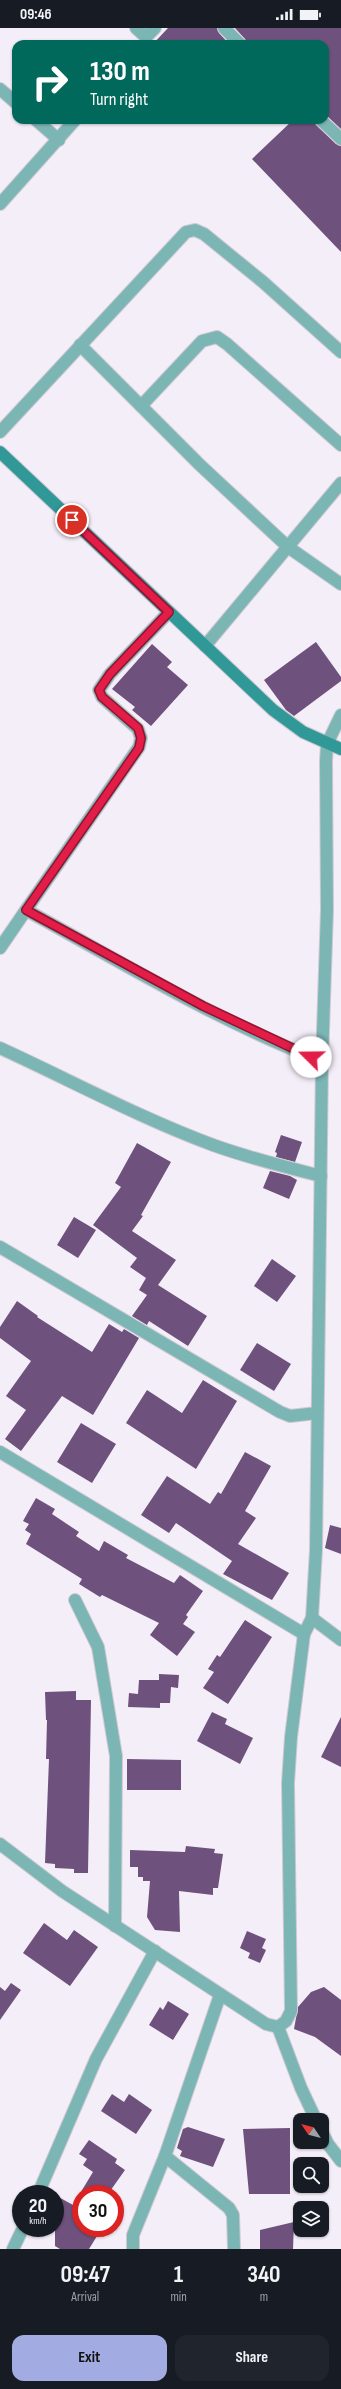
<!DOCTYPE html>
<html lang="en">
<head>
<meta charset="utf-8">
<style>
	:root { --surface:#171b24; --page:#20242c; --text:#f1f3f6; --muted:#9ea1a6; --accent:#a3ace2 }
	body { margin:0; font-family:"Sofia Sans Condensed",sans-serif; background:var(--page); color:var(--text); height:100vh; display:flex; flex-direction:column; font-size:15px; white-space:nowrap }
	* { box-sizing:border-box; margin:0 }
	p { font-size:13px; color:var(--muted) }
	.icon { flex:none; width:22px; height:22px; fill:none; stroke:currentColor; stroke-width:2; stroke-linecap:round; stroke-linejoin:round }
	.map { position:relative; height:2221px; overflow:hidden }
	.details { display:flex; flex-direction:column; background:var(--surface); flex:1 }
	.details>* { flex:none }
	.guide { position:absolute; left:12px; top:12px; width:317px; height:84px; border-radius:12px; box-shadow:0 1px 3px #0004; background:#00695c; color:#fff; overflow:hidden }
	.needle { width:26px; rotate:305deg }
	.buttons { position:absolute; left:293px; top:2085px; display:grid; gap:8px }
	.buttons a { display:grid; place-items:center; width:36px; height:36px; border-radius:8px; background:var(--surface); box-shadow:0 1px 3px #0004; font-size:20px }
	.speed { position:absolute; left:12px; top:2157px; display:flex; gap:8px; font-size:20px; font-weight:700; text-align:center }
	.speed>* { display:grid; place-content:center; width:52px; height:52px; border-radius:50%; background:var(--surface); box-shadow:0 1px 3px #0004; line-height:1 }
	.speed small { font-size:10px; font-weight:400 }
	.speed .limit { border:6px solid #d22; background:#fff; color:#111 }
	.pin { position:absolute; display:grid; place-items:center; width:34px; height:34px; color:#fff; margin:-17px; border:2px solid #fff; border-radius:50%; box-shadow:0 1px 4px #0007 }
	.me { position:absolute; width:44px; margin:-22px; rotate:292deg; stroke-linejoin:round; filter:drop-shadow(0 0 3px #0008) }
	.turn { display:flex; align-items:center; gap:14px; height:84px; padding:0 12px; font-size:18px }
	.turn .icon { width:52px; height:52px; stroke-width:2.5 }
	.turn b { display:block; font-size:28px; line-height:34px }
	.eta { display:flex; justify-content:space-evenly; align-items:center; height:68px; text-align:center }
	.eta b { font-size:24px; font-weight:700; line-height:28px }
	.action { display:flex; gap:8px; margin-top:auto; padding:8px 12px }
	.action a { flex:1; height:46px; border-radius:12px; background:var(--accent); color:#111; font-size:16px; font-weight:700; line-height:46px; text-align:center }
	.action a+a { background:var(--page); color:var(--text) }
	.status { display:flex; justify-content:space-between; align-items:center; height:28px; padding:0 20px; background:var(--surface); direction:ltr }
	.status svg { height:11px; fill:currentColor }
	.map>svg:first-child { display:block }
</style>
</head>
<body>
<div class="status"><b>09:46</b><svg viewBox="0 0 49 12"><path d="M0 12V9h3v3zM5 12V6h3v6zM10 12V3h3v9zM15 12V0h3v12zM26 1h20v11H26zM47 4h2v5h-2z"/></svg></div>
<div class="map">
<svg width="341" height="2221" viewBox="0 0 341 2221">
	<rect width="100%" height="100%" fill="#f4eef8"/>
	<g fill="#6e517c">
		<polygon points="168,0 217,0 219,5 229,16 153,16"/>
		<polygon points="235,0 341,0 341,101 325,86 325,16 247,16 245,11"/>
		<polygon points="293,92 314,92 316,97 336,116 341,118 341,224 252,131"/>
		<polygon points="316,614 341,649 341,653 294,688 286,682 264,652"/>
		<polygon points="152,616 172,634 167,639 188,657 151,698 132,682 135,679 112,661"/>
		<polygon points="281,1107 302,1114 295,1134 276,1129 277,1125 275,1124"/>
		<polygon points="137,1115 171,1134 141,1187 143,1188 132,1203 176,1232 158,1257 207,1288 188,1318 149,1293 147,1297 132,1288 147,1267 139,1262 146,1250 130,1239 137,1230 93,1197 121,1159 115,1155"/>
		<polygon points="270,1143 290,1148 297,1152 289,1171 263,1160"/>
		<polygon points="74,1189 96,1202 78,1230 57,1217"/>
		<polygon points="272,1231 296,1248 277,1274 254,1258"/>
		<polygon points="17,1273 38,1288 37,1289 92,1324 109,1296 122,1304 124,1301 139,1310 93,1387 62,1368 21,1423 5,1411 26,1382 6,1368 31,1333 0,1310 0,1299"/>
		<polygon points="257,1315 291,1336 274,1363 240,1342"/>
		<polygon points="203,1352 237,1373 196,1441 126,1395 147,1362 182,1385"/>
		<polygon points="81,1395 116,1416 92,1455 57,1434"/>
		<polygon points="245,1424 271,1438 245,1483 256,1490 238,1516 289,1545 272,1572 223,1546 232,1533 176,1495 169,1505 141,1487 167,1448 210,1476 218,1464 221,1466"/>
		<polygon points="36,1470 55,1481 52,1486 79,1504 76,1508 99,1523 104,1513 128,1527 126,1530 174,1555 180,1547 203,1563 186,1587 188,1589 183,1596 195,1604 177,1628 150,1607 159,1595 102,1567 100,1569 79,1556 82,1551 26,1516 31,1506 25,1502 29,1496 23,1493"/>
		<polygon points="330,1497 341,1500 341,1526 325,1520"/>
		<polygon points="245,1592 272,1609 228,1676 203,1660 214,1644 208,1641 217,1627 220,1629"/>
		<polygon points="159,1646 179,1647 178,1660 171,1659 170,1675 160,1675 160,1680 128,1679 129,1665 138,1666 139,1652 159,1652"/>
		<polygon points="76,1663 76,1672 91,1672 88,1845 74,1845 74,1841 55,1840 55,1836 45,1835 49,1731 46,1731 47,1692 46,1692 45,1664"/>
		<polygon points="212,1684 227,1691 225,1696 253,1710 240,1736 197,1713"/>
		<polygon points="341,1689 341,1739 321,1729"/>
		<polygon points="127,1731 181,1732 181,1762 127,1762"/>
		<polygon points="186,1818 215,1821 214,1825 223,1826 218,1860 213,1860 213,1867 179,1863 180,1904 155,1902 147,1889 150,1853 143,1853 143,1849 138,1849 138,1839 130,1839 130,1822 185,1824"/>
		<polygon points="44,1895 67,1912 74,1902 98,1919 70,1958 23,1925"/>
		<polygon points="247,1903 266,1911 262,1920 266,1922 260,1935 248,1930 250,1925 240,1920"/>
		<polygon points="11,1955 21,1962 0,1992 0,1959 5,1963"/>
		<polygon points="324,1959 341,1972 341,2028 315,2009 294,2001 298,1979 311,1964"/>
		<polygon points="168,1973 189,1986 173,2012 149,1997 160,1979 163,1982"/>
		<polygon points="112,2066 124,2074 129,2066 152,2082 136,2106 101,2083"/>
		<polygon points="188,2099 225,2111 213,2139 180,2128 182,2123 177,2120 183,2101"/>
		<polygon points="290,2100 290,2166 249,2166 243,2101"/>
		<polygon points="89,2112 117,2131 115,2135 125,2142 108,2166 81,2166 81,2200 102,2200 89,2221 60,2221 55,2218 55,2167 73,2177 93,2144 83,2137 87,2131 79,2126"/>
		<polygon points="294,2194 293,2221 260,2221 260,2202"/>
	</g>
	<g fill="none" stroke-linecap="round" stroke-linejoin="round">
		<defs>
			<g id="street">
				<polyline points="136,0 146,9 155,0"/>
				<polyline points="224,0 240,16"/>
				<polyline points="0,61 16,75"/>
				<polyline points="36,92 59,112"/>
				<polyline points="321,92 341,111"/>
				<polyline points="0,176 75,92"/>
				<polyline points="80,317 200,437 288,519 341,556"/>
				<polyline points="141,378 202,313 217,309 227,316 341,417"/>
				<polyline points="0,404 186,204 195,202 204,206 263,254 341,324"/>
				<polyline points="205,618 341,455"/>
				<polyline points="26,882 139,719 141,710 138,701 102,669 99,662 110,646 169,584"/>
				<path d="M0,920L26,882C123,935 219,994 322,1033"/>
				<path d="M0,1020C70,1052 140,1090 213,1117C249,1130 285,1139 321,1148"/>
				<polyline points="0,1219 280,1384 290,1388 317,1385"/>
				<polyline points="0,1424 304,1606"/>
				<polyline points="75,1572 98,1619 116,1728 115,1898"/>
				<polyline points="312,1590 341,1612"/>
				<polyline points="0,1816 62,1863 266,1996 278,1999"/>
				<polyline points="278,1999 286,1993 291,1983 288,1755 291,1709 304,1606 312,1590 316,1522 322,1033 327,882 326,733 327,716 341,687"/>
				<polyline points="278,1999 301,2060 316,2092"/>
				<polyline points="322,2104 328,2116 341,2133"/>
				<polyline points="165,2128 229,2180 233,2187 234,2221"/>
				<polyline points="38,2166 96,2031 155,1923"/>
				<polyline points="13,2221 23,2200"/>
				<polyline points="133,2221 133,2207 165,2128 220,1967"/>
			</g>
			<polyline id="secondary" points="0,424 273,682 303,704 341,721"/>
		</defs>
		<use href="#street" stroke="#cfc9d2" stroke-width="14"/>
		<use href="#secondary" stroke="#cfc9d2" stroke-width="14"/>
		<use href="#street" stroke="#7bb6b5" stroke-width="12"/>
		<use href="#secondary" stroke="#309998" stroke-width="12"/>
	</g>
	<g fill="none" stroke-linecap="round" stroke-linejoin="round">
		<defs>
			<polyline id="route" points="72,492 169,584 110,646 99,662 102,669 138,700 141,710 139,720 26,882 203,978 311,1029"/>
		</defs>
		<use href="#route" stroke="#92132f" stroke-width="10"/>
		<use href="#route" stroke="#e11d48" stroke-width="7"/>
	</g>
</svg>
<div class="buttons">
<a><svg class="needle" viewBox="-14 -14 28 28"><path d="M0-13l5 13h-10z" fill="#e53935"/><path d="M0 13l5-13h-10z" fill="#9ea1a6"/></svg></a>
<a><svg class="icon" aria-label="search" viewBox="0 0 24 24"><circle cx="10" cy="10" r="6"/><path d="M15 15l6 6"/></svg></a>
<a><svg class="icon" aria-label="layers" viewBox="0 0 24 24"><path d="M12 4l9 5-9 5-9-5zM3 14l9 5 9-5"/></svg></a>
</div>
<div class="speed"><div>20<small>km/h</small></div><div class="limit">30</div></div>
<div class="pin" style="left:72px;top:492px;background:#d93025"><svg class="icon" aria-label="arrive" viewBox="0 0 24 24"><path d="M6 21V4h12l-3 4 3 4H6"/></svg></div>
<svg class="me" style="left:311px;top:1029px" viewBox="-20 -20 40 40"><circle r="19" fill="#fff"/><path d="M0-13L10 11 0 6-10 11z" fill="#e11d48"/></svg>
<div class="guide">
<div class="turn"><svg class="icon" aria-label="right" viewBox="0 0 24 24"><path d="M7 20v-9h11M14 6l5 5-5 5"/></svg><div><b>130 m</b>Turn right</div></div>
</div>
</div>
<section class="details">
<div class="eta">
<div><b>09:47</b><p>Arrival</p></div>
<div><b>1</b><p>min</p></div>
<div><b>340</b><p>m</p></div>
</div>
<div class="action"><a>Exit</a><a>Share</a></div>
</section>
</body>
</html>
